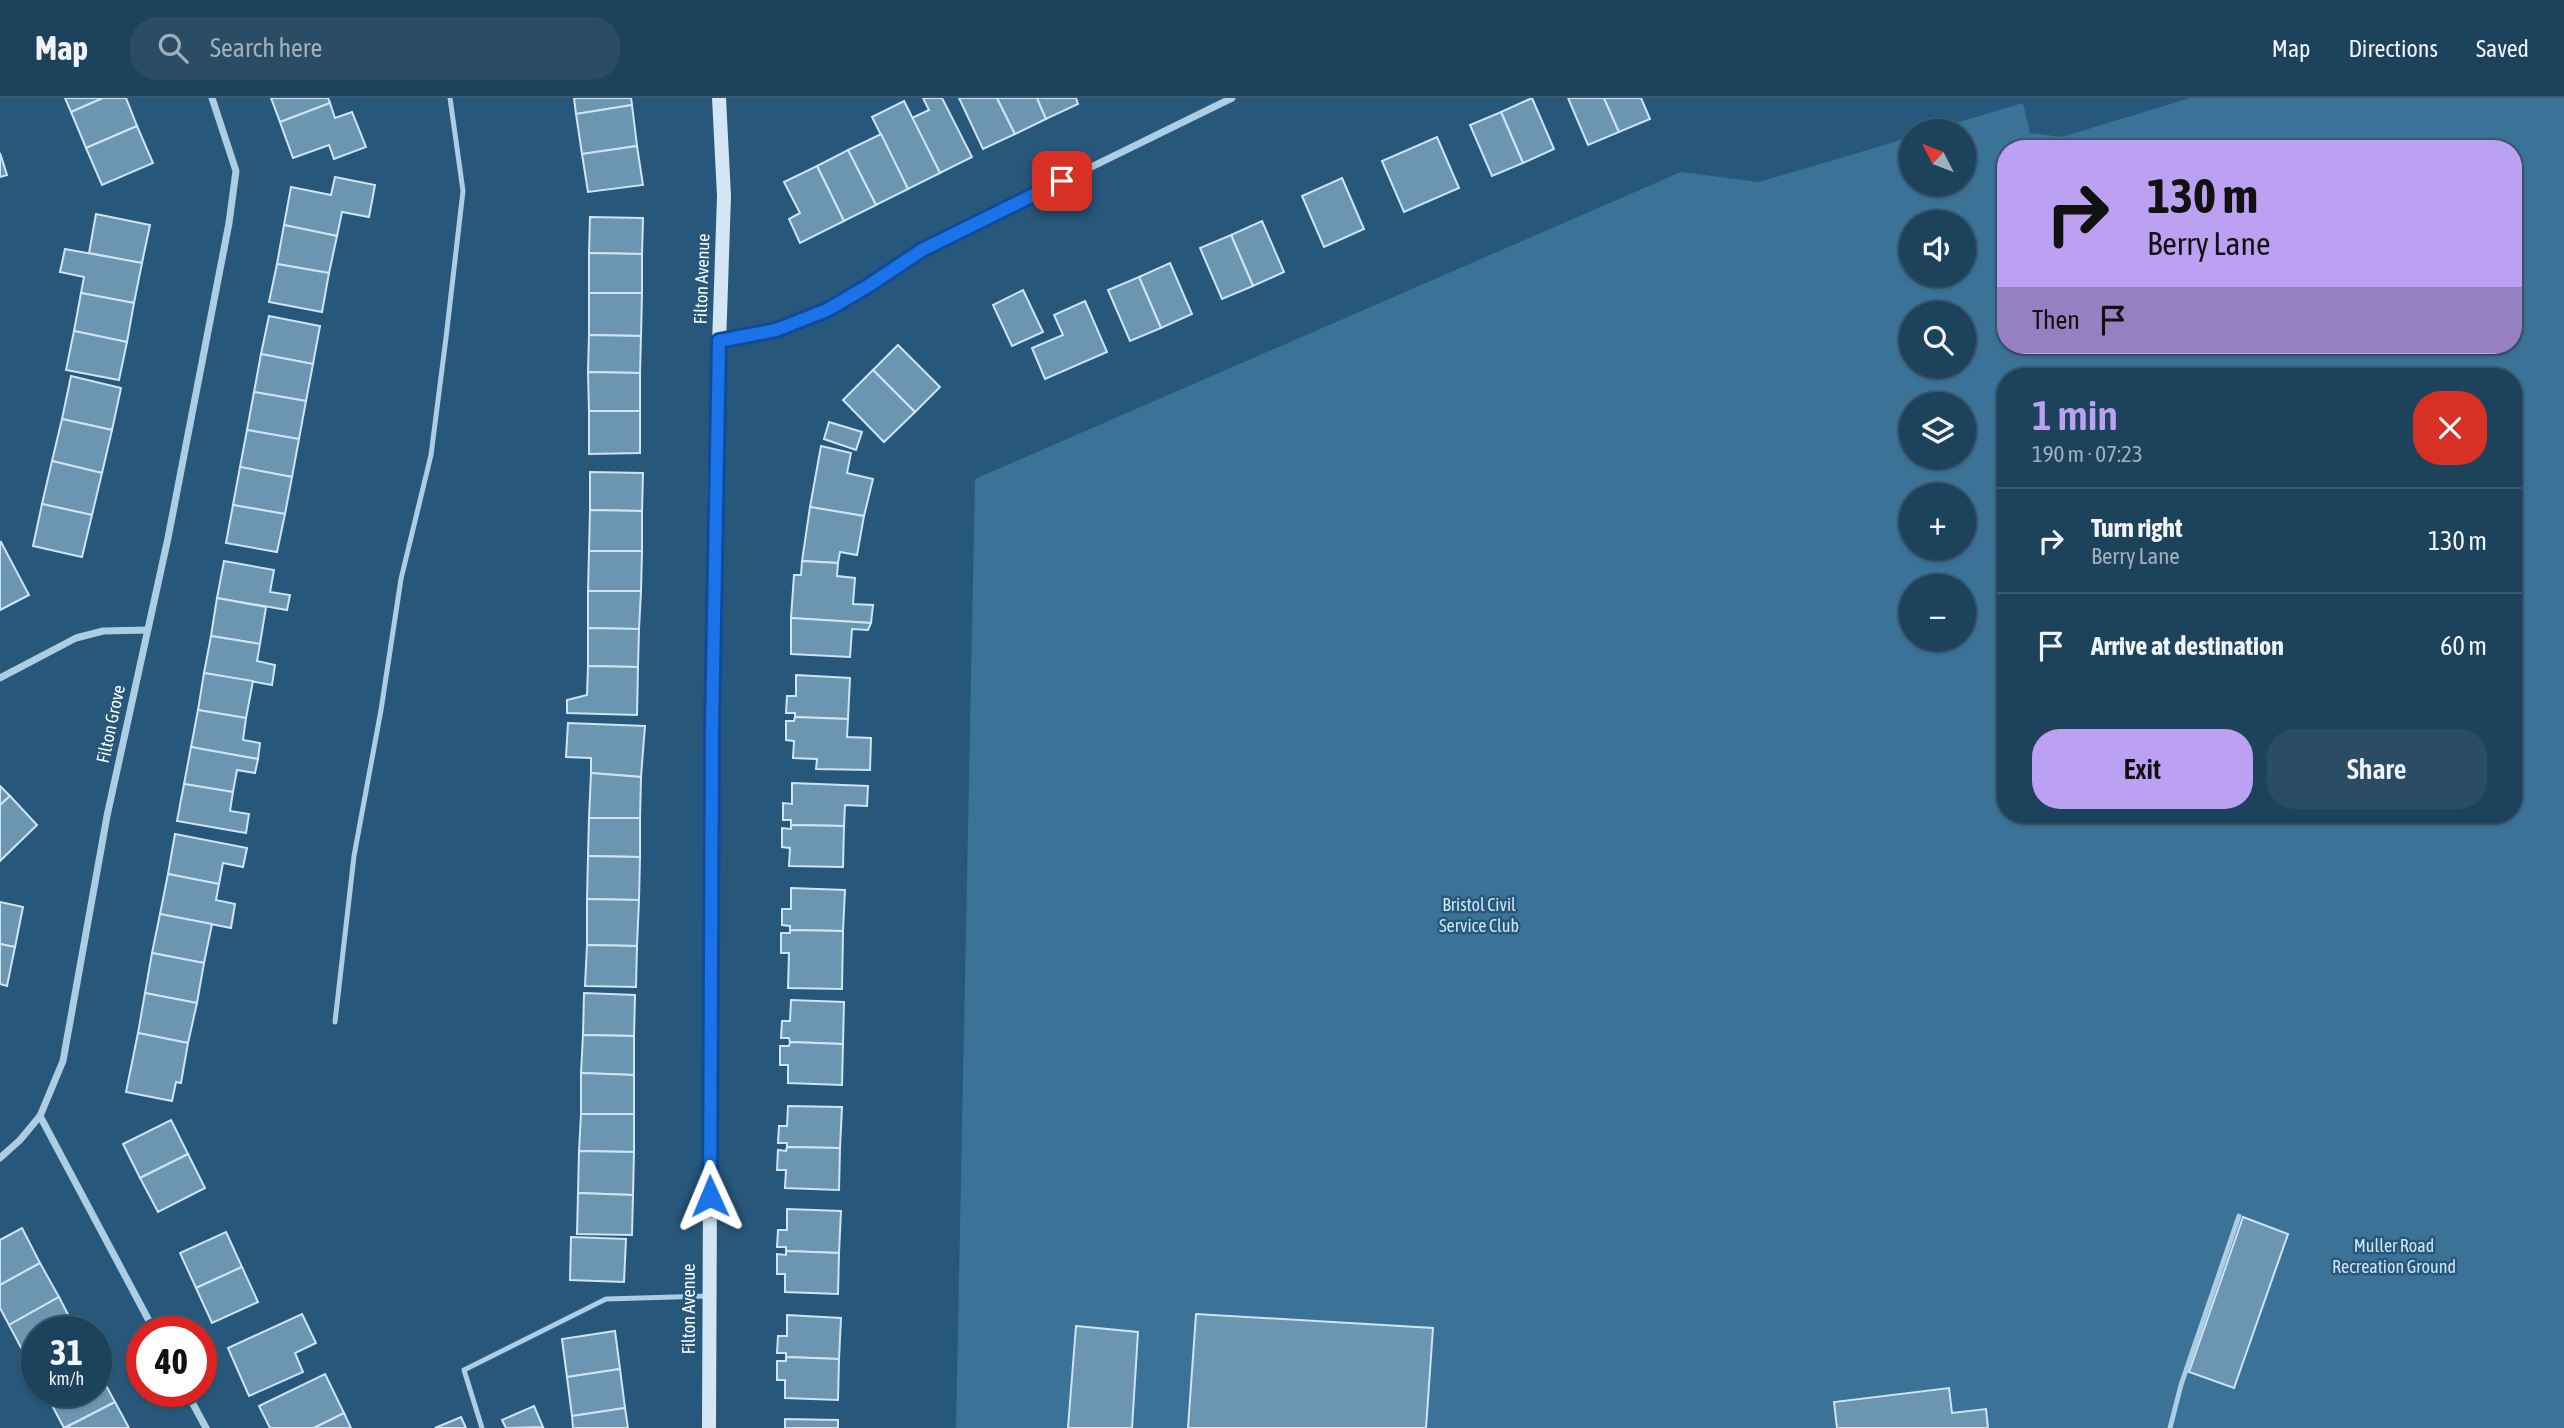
<!DOCTYPE html>
<html lang="en">
<head>
<meta charset="utf-8">
<style>
	:root { --surface:#1d425c; --page:#2a4d65; --text:#f1f3f6; --muted:#a0b0bb; --line:#3b5b72; --accent:#bca0f2 }
	body { margin:0; font-family:"Asap Condensed",sans-serif; background:var(--page); color:var(--text); height:100vh; display:flex; flex-direction:column; font-size:26px; white-space:nowrap }
	* { box-sizing:border-box; margin:0 }
	p { font-size:23px; color:var(--muted) }
	.icon { flex:none; width:38px; height:38px; fill:none; stroke:currentColor; stroke-width:2; stroke-linecap:round; stroke-linejoin:round }
	.map { position:relative; flex:1; overflow:hidden }
	.drawer { position:absolute; left:1997px; top:270px; width:525px; height:455px; display:flex; flex-direction:column; background:var(--surface); border-radius:28px; box-shadow:0 2px 5px #0004,0 0 0 2px var(--line) }
	.drawer>* { flex:none }
	.banner { position:absolute; left:1997px; top:42px; width:525px; height:214px; border-radius:28px; box-shadow:0 2px 5px #0004,0 0 0 2px var(--line); background:#bca0f2; color:#111; overflow:hidden }
	.needle { width:46px; rotate:312deg }
	.controls { position:absolute; left:1899px; top:21px; display:grid; gap:14px }
	.controls a { display:grid; place-items:center; width:77px; height:77px; border-radius:50%; background:var(--surface); box-shadow:0 2px 5px #0004,0 0 0 2px var(--line); font-size:35px }
	.speed { position:absolute; left:21px; top:1218px; display:flex; gap:14px; font-size:35px; font-weight:700; text-align:center }
	.speed>* { display:grid; place-content:center; width:91px; height:91px; border-radius:50%; background:var(--surface); box-shadow:0 2px 5px #0004,0 0 0 2px var(--line); line-height:1 }
	.speed small { font-size:18px; font-weight:400 }
	.speed .limit { border:10px solid #d22; background:#fff; color:#111 }
	.pin { position:absolute; display:grid; place-items:center; width:60px; height:60px; color:#fff; margin:-30px; border-radius:14px; box-shadow:0 4px 10px #0006 }
	.me { position:absolute; width:77px; margin:-38px; rotate:359deg; stroke-linejoin:round; filter:drop-shadow(0 0 5px #0008) }
	.turn { display:flex; align-items:center; gap:24px; height:147px; padding:0 35px; font-size:32px }
	.turn .icon { width:91px; height:91px; stroke-width:2.5 }
	.turn b { display:block; font-size:49px; line-height:60px }
	.then { display:flex; align-items:center; height:66px; padding:0 35px; background:#0003; gap:14px; font-size:26px }
	.round { display:grid; place-items:center; flex:none; width:74px; height:74px; border-radius:28px; background:var(--page) }
	.overview { display:flex; align-items:center; justify-content:space-between; height:119px; padding:0 35px }
	h1 { font-size:42px; font-weight:600; line-height:52px; color:var(--accent) }
	.button { display:flex; gap:14px; margin-top:auto; padding:14px 35px }
	.button a { flex:1; height:80px; border-radius:28px; background:var(--accent); color:#111; font-size:28px; font-weight:600; line-height:80px; text-align:center }
	.button a+a { background:var(--page); color:var(--text) }
	ul { padding:0; list-style:none }
	li { display:flex; align-items:center; gap:21px; height:105px; padding:0 35px; border-top:2px solid var(--line) }
	li div { flex:1 }
	li b { display:block; font-size:26px }
	li em { font-style:normal }
	header { display:flex; align-items:center; gap:42px; box-sizing:border-box; height:98px; padding:0 35px; background:var(--surface); border-bottom:2px solid var(--line) }
	header strong { font-size:33px }
	nav { display:flex; gap:38px; margin-inline-start:auto; font-size:24px }
	.search { width:490px; height:63px; background:var(--page); display:flex; align-items:center; gap:18px; box-sizing:border-box; padding:0 24px; border-radius:28px; color:var(--muted); font-size:26px }
	.map>svg:first-child { display:block }
</style>
</head>
<body>
<header>
<strong>Map</strong>
<div class="search"><svg class="icon" aria-label="search" viewBox="0 0 24 24"><circle cx="10" cy="10" r="6"/><path d="M15 15l6 6"/></svg>Search here</div>
<nav><a>Map</a><a>Directions</a><a>Saved</a></nav>
</header>
<div class="map">
<svg width="2564" height="1330" viewBox="0 0 2564 1330">
	<rect width="100%" height="100%" fill="#27587b"/>
	<path fill="#3b7298" fill-rule="evenodd" d="M2190,0H2564V1330H956L975,381L1681,74L1759,84L1911,39V86H1964V33H1929L2023,5L2030,35L2062,39ZM2006,51H2513V247H2006ZM1911,124H1964V177H1911ZM1911,215H1964V268H1911ZM2006,278H2513V716H2006ZM1911,306H1964V359H1911ZM1911,397H1964V450H1911ZM1911,488H1964V541H1911Z"/>
	<g fill="#6c95b2" stroke="#cee4f3" stroke-width="2">
		<polygon points="65,0 103,0 71,14"/>
		<polygon points="103,0 126,0 137,28 86,50 71,14"/>
		<polygon points="271,0 328,0 330,5 280,24"/>
		<polygon points="574,0 631,0 632,7 576,16"/>
		<polygon points="923,0 942,0 972,59 940,75 912,20 929,12"/>
		<polygon points="959,0 997,0 1015,36 983,51"/>
		<polygon points="997,0 1037,0 1046,21 1015,36"/>
		<polygon points="1037,0 1076,0 1078,6 1046,21"/>
		<polygon points="1532,0 1554,51 1523,65 1501,14"/>
		<polygon points="1568,0 1604,0 1619,34 1588,47"/>
		<polygon points="1604,0 1641,0 1650,21 1619,34"/>
		<polygon points="904,3 940,75 908,91 872,19"/>
		<polygon points="330,5 335,20 352,14 366,49 334,61 329,47 293,60 280,24"/>
		<polygon points="632,7 637,48 582,56 576,16"/>
		<polygon points="1501,14 1523,65 1492,78 1470,27"/>
		<polygon points="137,28 153,65 102,87 86,50"/>
		<polygon points="881,36 908,91 876,107 848,52"/>
		<polygon points="1437,39 1459,90 1404,114 1382,63"/>
		<polygon points="637,48 643,87 588,94 582,56"/>
		<polygon points="848,52 876,107 844,123 817,68"/>
		<polygon points="0,55 7,77 0,79"/>
		<polygon points="817,68 844,123 800,145 789,121 800,115 784,84"/>
		<polygon points="335,79 375,87 369,119 342,114 337,138 284,127 291,89 331,97"/>
		<polygon points="1342,80 1364,131 1324,149 1302,98"/>
		<polygon points="96,116 150,127 142,165 89,155"/>
		<polygon points="590,119 643,120 642,156 589,155"/>
		<polygon points="1262,123 1284,174 1253,188 1231,137"/>
		<polygon points="284,127 337,138 329,175 277,166"/>
		<polygon points="1231,137 1253,188 1222,201 1200,150"/>
		<polygon points="65,151 142,165 134,205 81,195 84,179 60,174"/>
		<polygon points="589,155 642,156 642,195 589,195"/>
		<polygon points="1170,165 1192,216 1161,230 1139,179"/>
		<polygon points="277,166 329,175 322,214 269,204"/>
		<polygon points="1139,179 1161,230 1130,243 1108,192"/>
		<polygon points="1023,192 1043,234 1012,248 993,207"/>
		<polygon points="81,195 134,205 127,244 74,233"/>
		<polygon points="589,195 642,195 641,238 589,237"/>
		<polygon points="1085,203 1107,254 1045,281 1032,250 1063,237 1054,217"/>
		<polygon points="269,218 320,228 313,266 261,256"/>
		<polygon points="74,233 127,244 119,282 66,272"/>
		<polygon points="589,237 641,238 640,275 588,274"/>
		<polygon points="898,247 940,289 915,314 873,272"/>
		<polygon points="261,256 313,266 306,303 254,294"/>
		<polygon points="873,272 915,314 884,344 843,302"/>
		<polygon points="588,274 640,275 640,313 589,313"/>
		<polygon points="71,278 121,290 112,332 62,321"/>
		<polygon points="254,294 306,303 299,341 247,332"/>
		<polygon points="589,313 640,313 640,355 589,356"/>
		<polygon points="62,321 112,332 102,375 52,363"/>
		<polygon points="829,324 862,334 856,352 824,341"/>
		<polygon points="247,332 299,341 292,379 240,369"/>
		<polygon points="821,348 851,355 847,375 873,381 864,418 810,409"/>
		<polygon points="52,363 102,375 92,417 42,406"/>
		<polygon points="240,369 292,379 285,416 233,407"/>
		<polygon points="590,374 643,375 642,413 590,412"/>
		<polygon points="42,406 92,417 82,459 33,448"/>
		<polygon points="233,407 285,416 277,454 226,445"/>
		<polygon points="810,409 864,418 857,457 840,454 838,465 802,463"/>
		<polygon points="590,412 642,413 642,453 589,453"/>
		<polygon points="1,444 29,497 0,512 0,445"/>
		<polygon points="589,453 642,453 641,493 588,493"/>
		<polygon points="224,463 274,472 270,494 290,497 287,512 217,500"/>
		<polygon points="802,463 838,465 837,478 855,480 853,506 873,507 871,525 791,520 794,477 801,477"/>
		<polygon points="588,493 641,493 639,531 588,530"/>
		<polygon points="217,500 266,509 260,546 211,538"/>
		<polygon points="791,520 871,525 868,532 852,531 850,559 791,556"/>
		<polygon points="588,530 639,531 638,569 588,568"/>
		<polygon points="211,538 260,546 257,563 275,567 272,587 204,575"/>
		<polygon points="588,568 638,569 637,617 567,615 567,602 587,597"/>
		<polygon points="204,575 253,583 246,620 198,612"/>
		<polygon points="796,577 850,580 848,621 795,619 795,615 786,615 787,598 796,598"/>
		<polygon points="198,612 246,620 243,642 260,645 258,661 191,649"/>
		<polygon points="795,619 848,621 847,639 871,640 870,672 816,671 817,661 793,660 794,643 786,642 786,623 794,623"/>
		<polygon points="568,625 645,628 641,679 591,675 591,660 566,659"/>
		<polygon points="191,649 258,661 255,675 237,672 233,694 184,686"/>
		<polygon points="591,675 641,679 640,720 589,720"/>
		<polygon points="792,685 868,688 867,708 845,707 844,728 791,727 791,722 783,722 783,705 792,706"/>
		<polygon points="184,686 233,694 230,713 249,716 246,735 177,723"/>
		<polygon points="0,688 10,698 0,707"/>
		<polygon points="10,698 37,727 0,763 0,707"/>
		<polygon points="589,720 640,720 640,759 588,758"/>
		<polygon points="791,727 844,728 843,769 789,768 790,750 782,749 782,730 791,731"/>
		<polygon points="175,736 247,750 243,769 223,765 219,786 168,776"/>
		<polygon points="588,758 640,759 639,802 587,801"/>
		<polygon points="168,776 219,786 216,802 235,806 231,830 160,816"/>
		<polygon points="791,790 845,792 843,833 790,832 790,828 782,827 782,811 791,811"/>
		<polygon points="587,801 639,802 637,848 587,847"/>
		<polygon points="0,804 23,809 15,849 0,846"/>
		<polygon points="160,816 212,826 204,865 152,855"/>
		<polygon points="790,832 843,833 842,891 788,890 789,855 781,855 781,835 790,835"/>
		<polygon points="0,846 15,849 7,888 0,886"/>
		<polygon points="587,847 637,848 636,889 585,888"/>
		<polygon points="152,855 204,865 197,905 145,895"/>
		<polygon points="145,895 197,905 188,945 138,935"/>
		<polygon points="584,895 635,897 634,938 583,937"/>
		<polygon points="791,902 844,904 843,946 790,944 789,940 781,940 782,923 790,923"/>
		<polygon points="138,935 188,945 181,985 176,984 172,1003 126,994"/>
		<polygon points="583,937 634,938 634,977 581,975"/>
		<polygon points="790,944 843,946 842,987 788,985 788,967 780,967 780,948 789,948"/>
		<polygon points="581,975 634,977 634,1016 581,1016"/>
		<polygon points="788,1008 842,1009 840,1050 787,1049 787,1045 778,1045 779,1028 787,1028"/>
		<polygon points="581,1016 634,1016 634,1054 579,1053"/>
		<polygon points="171,1022 188,1056 140,1080 123,1046"/>
		<polygon points="787,1049 840,1050 839,1092 785,1090 786,1072 777,1072 778,1052 786,1053"/>
		<polygon points="579,1053 634,1054 633,1097 578,1095"/>
		<polygon points="188,1056 205,1090 158,1114 140,1080"/>
		<polygon points="578,1095 633,1097 632,1137 577,1136"/>
		<polygon points="787,1111 841,1113 839,1155 786,1153 786,1149 777,1149 778,1132 787,1132"/>
		<polygon points="2243,1119 2288,1136 2234,1290 2189,1274"/>
		<polygon points="22,1130 40,1165 0,1187 0,1142"/>
		<polygon points="226,1134 242,1169 196,1190 180,1155"/>
		<polygon points="571,1139 626,1141 624,1184 570,1182"/>
		<polygon points="786,1153 839,1155 838,1196 785,1194 785,1176 777,1176 777,1156 786,1157"/>
		<polygon points="40,1165 59,1199 9,1227 0,1210 0,1187"/>
		<polygon points="242,1169 258,1204 212,1225 196,1190"/>
		<polygon points="59,1199 77,1234 37,1234 37,1256 27,1261 9,1227"/>
		<polygon points="302,1216 316,1245 295,1255 303,1274 249,1298 228,1250"/>
		<polygon points="1196,1216 1433,1230 1426,1330 1188,1330"/>
		<polygon points="787,1217 841,1220 839,1261 786,1259 786,1255 777,1255 778,1238 787,1238"/>
		<polygon points="1076,1228 1138,1234 1132,1330 1068,1330"/>
		<polygon points="615,1233 620,1271 567,1279 562,1241"/>
		<polygon points="37,1256 37,1279 27,1261"/>
		<polygon points="786,1259 839,1261 838,1302 785,1300 785,1282 777,1282 777,1263 786,1263"/>
		<polygon points="96,1269 115,1304 64,1330 46,1296 51,1293 96,1293"/>
		<polygon points="620,1271 625,1310 572,1318 567,1279"/>
		<polygon points="325,1276 344,1315 314,1330 270,1330 259,1308"/>
		<polygon points="1949,1290 1952,1315 1986,1311 1988,1330 1837,1330 1834,1304"/>
		<polygon points="115,1304 129,1330 65,1330"/>
		<polygon points="534,1308 543,1329 506,1330 502,1322"/>
		<polygon points="625,1310 628,1330 573,1330 572,1318"/>
		<polygon points="344,1315 351,1330 314,1330"/>
		<polygon points="461,1319 466,1330 435,1330"/>
		<polygon points="785,1321 838,1322 838,1330 785,1330"/>
	</g>
	<g fill="none" stroke-linecap="round" stroke-linejoin="round">
		<g stroke="#accde4" stroke-width="5">
			<polyline points="335,924 354,758 381,612 401,481 431,357 446,240 463,93 450,0"/>
			<polyline points="482,1330 464,1272 606,1201 708,1198"/>
			<polyline points="2170,1330 2181,1287 2239,1118"/>
		</g>
		<g stroke="#accde4" stroke-width="7">
			<polyline points="720,243 776,232 827,212 922,152 1232,0"/>
			<polyline points="0,580 76,540 103,533 147,532"/>
			<polyline points="40,1018 155,1234"/>
			<polyline points="0,1060 20,1042 40,1018 63,963 107,718 168,440 229,125 236,73 212,0"/>
			<polyline points="186,1293 206,1330"/>
		</g>
		<polyline stroke="#d4e6f4" stroke-width="14" points="709,1330 712,631 715,366 724,98 719,0"/>
	</g>
	<g fill="none" stroke-linecap="round" stroke-linejoin="round">
		<defs>
			<polyline id="route" points="710,1098 712,631 719,243 776,232 827,212 868,188 922,152 1062,83"/>
		</defs>
		<use href="#route" stroke="#114b97" stroke-width="18"/>
		<use href="#route" stroke="#1a73e8" stroke-width="12"/>
	</g>
	<g text-anchor="middle" stroke-width="5" stroke-linejoin="round" paint-order="stroke">
		<g font-size="18" fill="#fff" stroke="#27587b">
			<text transform="translate(702 181) rotate(-88)" y="6">Filton Avenue</text>
			<text transform="translate(111 626) rotate(-78)" y="6">Filton Grove</text>
			<text transform="translate(689 1211) rotate(-90)" y="6">Filton Avenue</text>
		</g>
		<g font-size="18" fill="#cee4f3" stroke="#27587b">
			<text x="1479" y="813">Bristol Civil<tspan x="1479" dy="21">Service Club</tspan></text>
			<text x="2394" y="1154">Muller Road<tspan x="2394" dy="21">Recreation Ground</tspan></text>
		</g>
	</g>
</svg>
<div class="controls">
<a><svg class="needle" viewBox="-14 -14 28 28"><path d="M0-13l5 13h-10z" fill="#e53935"/><path d="M0 13l5-13h-10z" fill="#a0b0bb"/></svg></a>
<a><svg class="icon" aria-label="sound" viewBox="0 0 24 24"><path d="M4 9h4l5-4v14l-5-4H4zM17 9q2 3 0 6"/></svg></a>
<a><svg class="icon" aria-label="search" viewBox="0 0 24 24"><circle cx="10" cy="10" r="6"/><path d="M15 15l6 6"/></svg></a>
<a><svg class="icon" aria-label="layers" viewBox="0 0 24 24"><path d="M12 4l9 5-9 5-9-5zM3 14l9 5 9-5"/></svg></a>
<a>+</a>
<a>−</a>
</div>
<div class="speed"><div>31<small>km/h</small></div><div class="limit">40</div></div>
<div class="pin" style="left:1062px;top:83px;background:#d93025"><svg class="icon" aria-label="arrive" viewBox="0 0 24 24"><path d="M6 21V4h12l-3 4 3 4H6"/></svg></div>
<svg class="me" style="left:710px;top:1098px" viewBox="-20 -20 40 40"><path d="M0-17L14 15 0 8-14 15z" fill="#1a73e8" stroke="#fff" stroke-width="4"/></svg>
<div class="banner">
<div class="turn"><svg class="icon" aria-label="right" viewBox="0 0 24 24"><path d="M7 20v-9h11M14 6l5 5-5 5"/></svg><div><b>130 m</b>Berry Lane</div></div>
<div class="then">Then<svg class="icon" aria-label="arrive" viewBox="0 0 24 24"><path d="M6 21V4h12l-3 4 3 4H6"/></svg></div>
</div>
<section class="drawer">
<div class="overview"><div><h1>1 min</h1><p>190 m · 07:23</p></div><a class="round" style="background:#d93025;color:#fff"><svg class="icon" aria-label="close" viewBox="0 0 24 24"><path d="M6 6l12 12M18 6L6 18"/></svg></a></div>
<ul>
<li><svg class="icon" aria-label="right" viewBox="0 0 24 24"><path d="M7 20v-9h11M14 6l5 5-5 5"/></svg><div><b>Turn right</b><p>Berry Lane</p></div><em>130 m</em></li>
<li><svg class="icon" aria-label="arrive" viewBox="0 0 24 24"><path d="M6 21V4h12l-3 4 3 4H6"/></svg><div><b>Arrive at destination</b></div><em>60 m</em></li>
</ul>
<div class="button"><a>Exit</a><a>Share</a></div>
</section>
</div>
</body>
</html>
